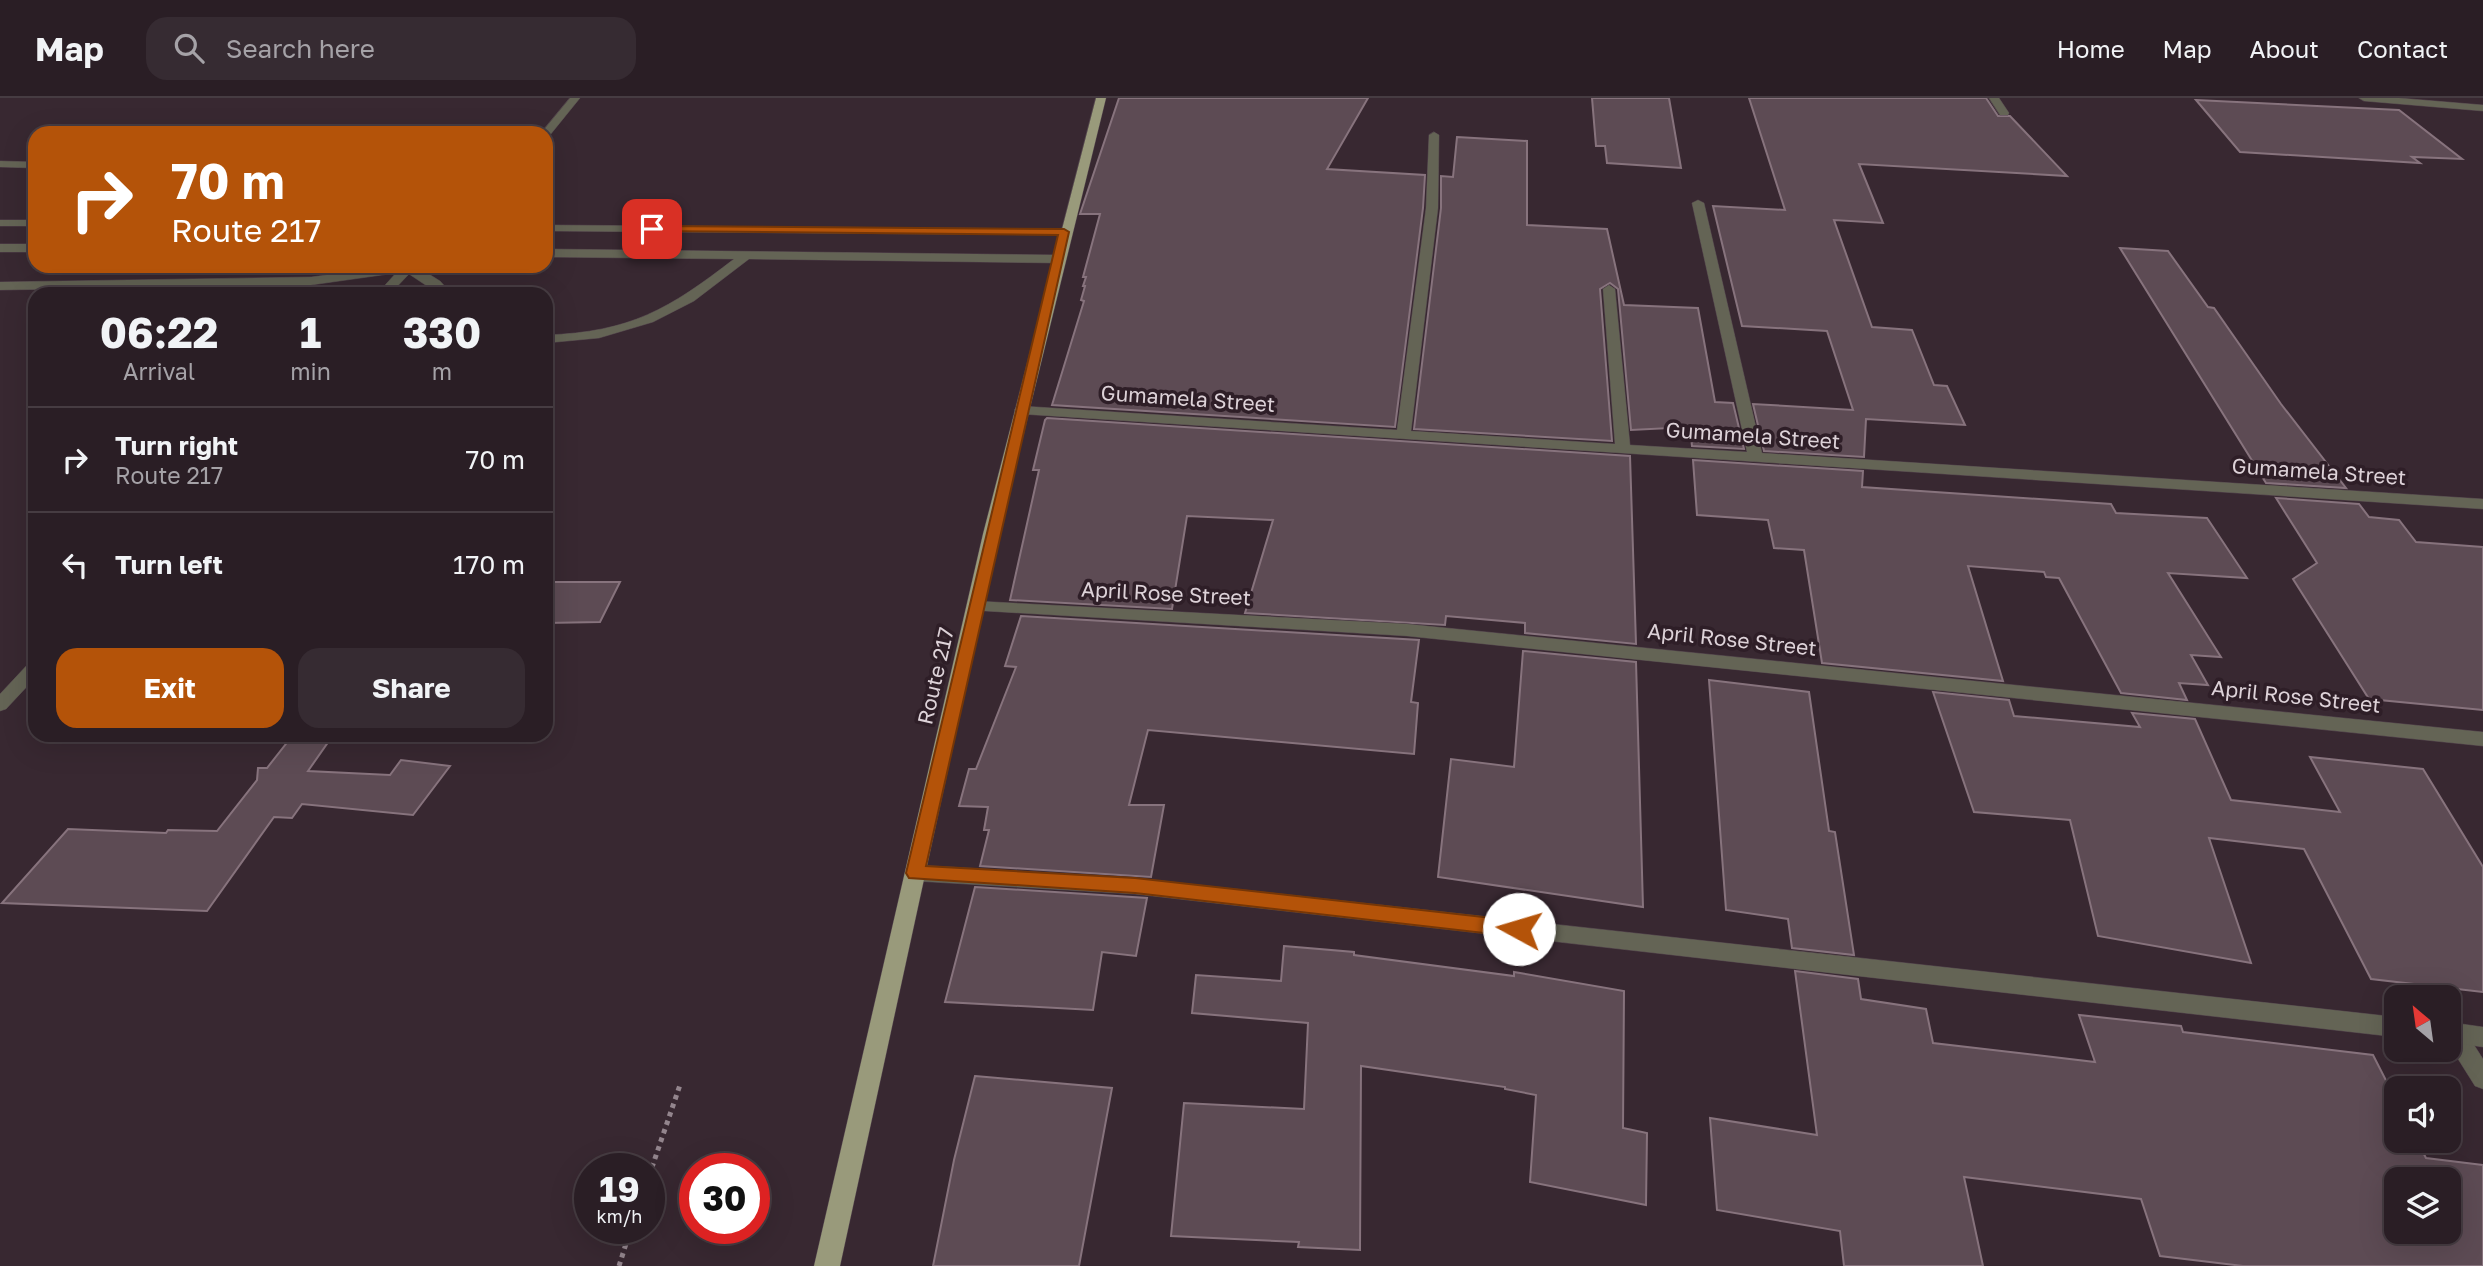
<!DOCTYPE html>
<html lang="en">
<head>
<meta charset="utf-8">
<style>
	:root { --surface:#2a1e25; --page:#362b32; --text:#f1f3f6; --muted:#a5a2a7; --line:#463c42; --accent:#b45309 }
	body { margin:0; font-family:"Golos Text",sans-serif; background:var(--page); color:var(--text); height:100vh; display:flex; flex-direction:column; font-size:26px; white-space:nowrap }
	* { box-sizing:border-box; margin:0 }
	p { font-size:23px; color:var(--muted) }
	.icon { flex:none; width:38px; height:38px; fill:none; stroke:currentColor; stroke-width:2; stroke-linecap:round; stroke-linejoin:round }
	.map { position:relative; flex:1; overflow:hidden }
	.details { position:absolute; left:28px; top:189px; width:525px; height:455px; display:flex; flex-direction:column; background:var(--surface); border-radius:21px; box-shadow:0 7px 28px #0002,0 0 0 2px var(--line) }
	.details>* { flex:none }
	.top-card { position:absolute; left:28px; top:28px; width:525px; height:147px; border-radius:21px; box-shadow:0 7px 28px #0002,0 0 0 2px var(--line); background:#b45309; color:#fff; overflow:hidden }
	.needle { width:46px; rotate:331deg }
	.buttons { position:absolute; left:2384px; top:887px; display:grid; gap:14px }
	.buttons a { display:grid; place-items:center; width:77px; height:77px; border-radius:14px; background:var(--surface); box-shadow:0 7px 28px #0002,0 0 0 2px var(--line); font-size:35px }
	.speed { position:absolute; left:574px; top:1055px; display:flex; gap:14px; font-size:35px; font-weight:700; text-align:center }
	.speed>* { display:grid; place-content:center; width:91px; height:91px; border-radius:50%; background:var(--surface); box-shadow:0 7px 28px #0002,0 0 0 2px var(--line); line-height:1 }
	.speed small { font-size:18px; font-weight:400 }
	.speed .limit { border:10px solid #d22; background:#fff; color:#111 }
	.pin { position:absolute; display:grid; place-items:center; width:60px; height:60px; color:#fff; margin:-30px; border-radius:14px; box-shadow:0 4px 10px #0006 }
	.me { position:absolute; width:77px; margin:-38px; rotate:276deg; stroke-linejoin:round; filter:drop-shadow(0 0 5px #0008) }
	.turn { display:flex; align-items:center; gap:24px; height:147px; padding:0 28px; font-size:32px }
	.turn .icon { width:91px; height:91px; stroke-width:2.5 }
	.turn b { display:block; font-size:49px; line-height:60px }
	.eta { display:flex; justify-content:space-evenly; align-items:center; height:119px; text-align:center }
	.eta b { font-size:42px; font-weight:700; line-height:49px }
	.cta { display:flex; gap:14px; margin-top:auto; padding:14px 28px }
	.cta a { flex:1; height:80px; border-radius:21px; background:var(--accent); color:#fff; font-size:28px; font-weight:700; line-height:80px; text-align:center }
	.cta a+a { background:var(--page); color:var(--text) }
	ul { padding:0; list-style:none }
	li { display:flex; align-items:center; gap:21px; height:105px; padding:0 28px; border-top:2px solid var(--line) }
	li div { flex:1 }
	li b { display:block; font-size:26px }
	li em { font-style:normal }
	header { display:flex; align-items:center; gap:42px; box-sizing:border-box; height:98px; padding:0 35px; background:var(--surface); border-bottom:2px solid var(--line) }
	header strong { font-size:33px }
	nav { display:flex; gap:38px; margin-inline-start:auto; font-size:24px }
	.search { width:490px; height:63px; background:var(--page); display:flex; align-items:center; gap:18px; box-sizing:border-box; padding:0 24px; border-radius:21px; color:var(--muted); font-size:26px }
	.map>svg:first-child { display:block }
</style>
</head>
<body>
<header>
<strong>Map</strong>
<div class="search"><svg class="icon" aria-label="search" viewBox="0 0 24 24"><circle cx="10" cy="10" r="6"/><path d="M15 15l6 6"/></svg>Search here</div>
<nav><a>Home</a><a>Map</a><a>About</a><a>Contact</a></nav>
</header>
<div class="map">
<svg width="2483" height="1168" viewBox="0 0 2483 1168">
	<rect width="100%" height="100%" fill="#382831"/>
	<g fill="#5d4b54" stroke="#87737d" stroke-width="2" fill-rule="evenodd">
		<polygon points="1119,0 1368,0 1327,71 1425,77 1423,110 1395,329 1052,307 1084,203 1081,202 1085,188 1083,188 1086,179 1083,179 1100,116 1080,116"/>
		<polygon points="1592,0 1669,0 1681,70 1607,65 1605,48 1596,48"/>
		<polygon points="1749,0 1986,0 1998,18 2010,18 2067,78 1859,66 1883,125 1834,122 1872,229 1912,232 1934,287 1947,288 1965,327 1866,321 1864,359 1764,353 1753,306 1853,312 1827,233 1742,228 1713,108 1785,112"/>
		<polygon points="2196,2 2399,12 2462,61 2412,59 2420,65 2240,54"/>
		<polygon points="1457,39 1527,43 1527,127 1607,131 1624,207 1698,210 1715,304 1733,305 1744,351 1692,348 1690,329 1631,332 1618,191 1610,185 1600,191 1612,343 1414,331 1441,110 1441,78 1453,79"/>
		<polygon points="2120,150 2168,153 2208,209 2214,210 2281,306 2346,390 2266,385"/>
		<polygon points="1047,320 1630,358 1636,546 1525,535 1525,525 1446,518 1445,527 1245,515 1273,422 1187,418 1172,511 1010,502 1039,372 1033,372 1045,322"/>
		<polygon points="1693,362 1863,373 1862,389 2111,406 2116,415 2207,420 2247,480 2168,475 2221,559 2191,557 2208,587 2179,585 2187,602 2121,595 2059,480 2046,479 2044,474 1968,468 2003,583 1822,565 1804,452 1774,450 1768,422 1697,417"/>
		<polygon points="2276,400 2359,406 2369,419 2399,422 2416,444 2483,449 2483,612 2369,601 2293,481 2317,465"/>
		<polygon points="546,484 620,484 600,524 546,525"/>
		<polygon points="1021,518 1419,542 1411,604 1418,605 1414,656 1148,632 1129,707 1164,707 1151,779 980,768 989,732 984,732 988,709 959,708 969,671 976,671 1016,569 1005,568"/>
		<polygon points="1523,553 1636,564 1643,809 1438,779 1451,661 1514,669"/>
		<polygon points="1709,582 1809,594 1829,733 1835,734 1854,857 1792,850 1788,821 1726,812"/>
		<polygon points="1933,594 2009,602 2014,618 2140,629 2132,615 2195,621 2231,702 2340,714 2310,659 2423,671 2483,769 2483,894 2371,881 2304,751 2209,740 2251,865 2098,838 2070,722 1974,714"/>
		<polygon points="293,637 328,637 331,640 308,673 390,677 401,662 450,668 413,717 302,706 292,720 274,719 207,813 2,805 68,731 166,735 168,732 217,733 257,682 258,670 267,670"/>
		<polygon points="975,789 1147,800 1136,858 1102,854 1093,912 945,904"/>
		<polygon points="1284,848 1354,854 1354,857 1514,878 1514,874 1624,893 1623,1030 1647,1035 1646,1107 1530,1084 1536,997 1505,991 1505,989 1361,968 1360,1152 1298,1149 1299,1144 1171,1138 1184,1005 1304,1011 1308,925 1192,915 1196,877 1281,883"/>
		<path d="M1795,873L1858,881L1861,901L1926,911L1933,945L2095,964L2079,917L2181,928L2183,934L2373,957L2396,1002V1043H2417L2426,1060L2483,1067V1168H2243L2160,1158L2141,1101L1964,1079L1983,1168H1844L1840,1133L1717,1112L1710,1020L1817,1037ZM2396,1082H2448V1134H2396Z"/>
		<polygon points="975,978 1112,990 1079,1168 933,1168 954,1062"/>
	</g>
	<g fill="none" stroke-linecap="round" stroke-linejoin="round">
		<defs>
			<g id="lane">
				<polygon points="570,0 580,0 550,37 541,35"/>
				<polygon points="1989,0 1999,0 2009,15 2008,17 2000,17"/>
				<polygon points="0,63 35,64 35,70 0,69"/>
				<rect x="0" y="122" width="35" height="6"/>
				<polygon points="546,127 1064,131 1070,134 1064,137 546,133"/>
				<rect x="0" y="146" width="35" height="8"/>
				<path d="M546,151L1059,157L1065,161L1059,165L749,161L694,203L653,224L599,240L546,245V237C631,234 669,211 734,161L546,159Z"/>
				<polygon points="396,168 416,168 440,183 452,196 439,196 409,176 390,196 377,196 396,175 311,187 0,192 0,184 311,179"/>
				<polygon points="35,563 35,580 6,611 0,613 0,596 29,565"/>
				<polygon points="2454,925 2462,928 2483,961 2483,991 2475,988 2448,945 2448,927"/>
			</g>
			<g id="street">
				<polygon points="2359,0 2399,0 2483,7 2483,13 2364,3"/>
				<polygon points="1434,34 1439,37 1438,110 1411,333 1615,346 1603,191 1609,187 1615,191 1630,347 1747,354 1692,105 1698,102 1704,105 1762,355 2483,401 2483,411 1021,316 1014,312 1021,308 1397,332 1426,110 1429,37"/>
				<polygon points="975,503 1407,526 2483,634 2483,648 1407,538 969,512 967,508 969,504"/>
				<polygon points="915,767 1135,780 2396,919 2396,939 1135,796 915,783 908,781 905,775 908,769"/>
				<polygon points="2448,924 2483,929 2483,949 2448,944"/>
			</g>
			<polygon id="primary" points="1096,0 1106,0 999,436 840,1168 814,1168 983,436"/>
		</defs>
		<use href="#lane" stroke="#52434c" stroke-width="1"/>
		<use href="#street" stroke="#52434c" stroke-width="1"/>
		<use href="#primary" stroke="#52434c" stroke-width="1"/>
		<g stroke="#93858d" stroke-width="5" stroke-dasharray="4.5 4.5" stroke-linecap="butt">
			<polyline points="649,1078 680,987"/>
			<polyline points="619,1168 631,1130"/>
		</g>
		<use href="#lane" fill="#646455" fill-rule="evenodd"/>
		<use href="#street" fill="#646455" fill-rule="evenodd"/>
		<use href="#primary" fill="#999a7b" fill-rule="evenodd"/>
	</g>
	<polygon fill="#b45309" stroke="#753606" stroke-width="2" points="652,128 1064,131 1069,134 926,768 1135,780 1519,823 1526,825 1528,831 1526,836 1519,839 1135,795 909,780 906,775 1058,137 649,133 647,131"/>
	<g text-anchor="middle" stroke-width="7" stroke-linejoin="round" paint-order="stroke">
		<g font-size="21" fill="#ddd2d8" stroke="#2e1e27">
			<text transform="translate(1188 301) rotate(4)" y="7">Gumamela Street</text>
			<text transform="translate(1753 338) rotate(4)" y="7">Gumamela Street</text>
			<text transform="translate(2319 374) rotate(4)" y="7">Gumamela Street</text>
			<text transform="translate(1166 496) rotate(3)" y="7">April Rose Street</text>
			<text transform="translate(1732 542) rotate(6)" y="7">April Rose Street</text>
			<text transform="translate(936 578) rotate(-77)" y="7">Route 217</text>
			<text transform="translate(2296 599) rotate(6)" y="7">April Rose Street</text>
		</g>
	</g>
</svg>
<div class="buttons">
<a><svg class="needle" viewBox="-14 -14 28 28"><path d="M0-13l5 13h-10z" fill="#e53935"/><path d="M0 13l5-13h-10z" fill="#a5a2a7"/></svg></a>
<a><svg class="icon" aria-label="sound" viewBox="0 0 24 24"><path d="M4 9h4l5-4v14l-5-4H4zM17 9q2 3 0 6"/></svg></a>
<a><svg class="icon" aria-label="layers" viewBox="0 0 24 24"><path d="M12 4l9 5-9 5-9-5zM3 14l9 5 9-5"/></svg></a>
</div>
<div class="speed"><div>19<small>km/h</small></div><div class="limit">30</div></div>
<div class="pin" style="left:652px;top:131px;background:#d93025"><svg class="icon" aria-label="arrive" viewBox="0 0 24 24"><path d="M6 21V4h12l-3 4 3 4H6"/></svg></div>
<svg class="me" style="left:1519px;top:831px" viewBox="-20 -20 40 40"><circle r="19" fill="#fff"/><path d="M0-13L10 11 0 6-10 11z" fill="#b45309"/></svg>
<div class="top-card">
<div class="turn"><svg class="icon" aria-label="right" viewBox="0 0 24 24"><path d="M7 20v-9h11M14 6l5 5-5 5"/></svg><div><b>70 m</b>Route 217</div></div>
</div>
<section class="details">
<div class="eta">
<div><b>06:22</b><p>Arrival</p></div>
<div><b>1</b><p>min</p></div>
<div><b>330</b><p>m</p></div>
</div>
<ul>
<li><svg class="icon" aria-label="right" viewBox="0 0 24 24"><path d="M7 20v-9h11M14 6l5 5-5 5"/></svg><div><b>Turn right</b><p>Route 217</p></div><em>70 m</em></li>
<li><svg class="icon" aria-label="left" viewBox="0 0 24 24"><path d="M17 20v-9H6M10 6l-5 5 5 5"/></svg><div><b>Turn left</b></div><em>170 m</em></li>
</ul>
<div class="cta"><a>Exit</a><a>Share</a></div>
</section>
</div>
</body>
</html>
